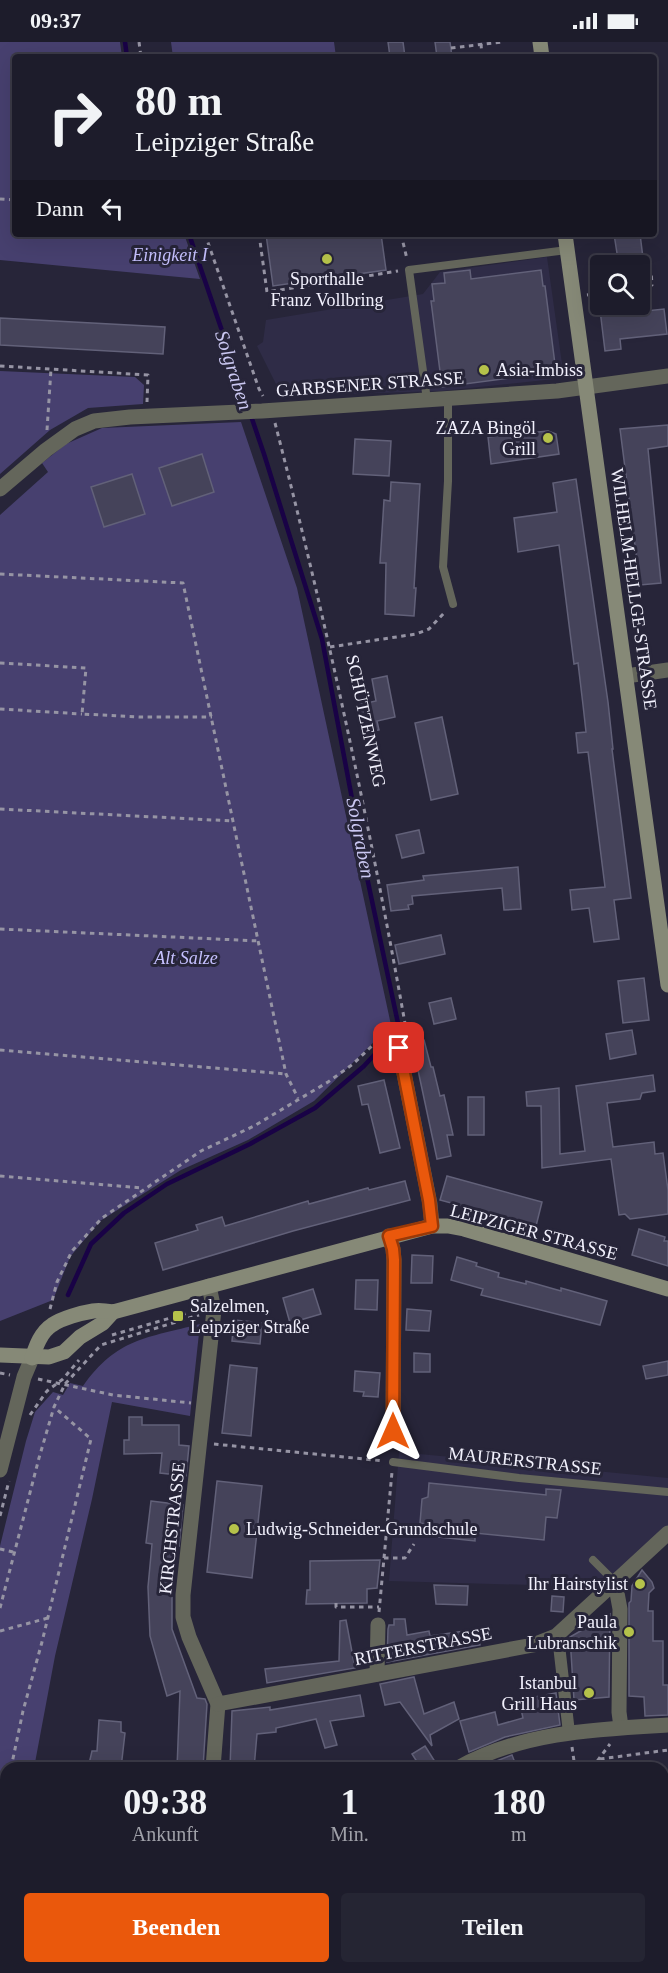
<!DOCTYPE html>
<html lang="de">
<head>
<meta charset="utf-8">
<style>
	:root { --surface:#1d1c2b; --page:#252533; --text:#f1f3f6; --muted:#a0a1a9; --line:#3b3a47; --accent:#ea580c }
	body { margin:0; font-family:Georgia,serif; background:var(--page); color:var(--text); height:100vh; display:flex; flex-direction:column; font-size:22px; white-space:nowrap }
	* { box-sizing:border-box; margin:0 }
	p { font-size:20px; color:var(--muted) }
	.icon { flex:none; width:33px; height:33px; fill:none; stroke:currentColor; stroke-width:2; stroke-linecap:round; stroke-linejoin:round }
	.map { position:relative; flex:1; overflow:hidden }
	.panel { position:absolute; left:0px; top:1720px; width:669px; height:212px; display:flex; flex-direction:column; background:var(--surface); border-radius:18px 18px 0 0; box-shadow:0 6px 24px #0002,0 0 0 2px var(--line) }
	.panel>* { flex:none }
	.hud { position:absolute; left:12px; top:12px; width:645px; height:183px; border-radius:6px; box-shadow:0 6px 24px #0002,0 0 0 2px var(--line); background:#1d1c2b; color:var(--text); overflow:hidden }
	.tools { position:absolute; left:590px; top:213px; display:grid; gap:12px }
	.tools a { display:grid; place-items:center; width:60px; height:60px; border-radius:6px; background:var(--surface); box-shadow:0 6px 24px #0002,0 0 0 2px var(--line); font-size:30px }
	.pin { position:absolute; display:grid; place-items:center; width:51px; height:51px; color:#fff; margin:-26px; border-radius:12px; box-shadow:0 3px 9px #0006 }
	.me { position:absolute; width:66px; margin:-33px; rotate:0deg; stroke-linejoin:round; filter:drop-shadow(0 0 4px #0008) }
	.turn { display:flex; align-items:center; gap:21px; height:126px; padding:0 24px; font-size:27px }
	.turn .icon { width:78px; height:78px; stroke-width:2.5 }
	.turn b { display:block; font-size:42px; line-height:51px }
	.then { display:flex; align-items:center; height:57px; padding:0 24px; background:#0003; gap:12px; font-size:22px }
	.eta { display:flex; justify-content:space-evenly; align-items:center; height:102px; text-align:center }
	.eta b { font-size:36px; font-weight:700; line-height:42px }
	.action { display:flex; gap:12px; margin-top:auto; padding:12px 24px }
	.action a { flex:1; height:69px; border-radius:6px; background:var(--accent); color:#fff; font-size:24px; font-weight:700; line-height:69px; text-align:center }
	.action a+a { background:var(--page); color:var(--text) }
	.status { display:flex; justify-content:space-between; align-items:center; height:42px; padding:0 30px; background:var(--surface); direction:ltr }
	.status svg { height:16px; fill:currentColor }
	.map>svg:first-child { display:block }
</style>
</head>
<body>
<div class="status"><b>09:37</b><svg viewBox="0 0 49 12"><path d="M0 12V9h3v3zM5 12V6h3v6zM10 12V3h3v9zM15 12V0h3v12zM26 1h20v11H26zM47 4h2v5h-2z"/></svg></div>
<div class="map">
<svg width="668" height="1931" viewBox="0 0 668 1931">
	<rect width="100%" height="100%" fill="#272539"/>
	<g fill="#2f2c47">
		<polygon points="547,215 564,336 442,349 282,354 257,304 263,300 266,278 423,252 440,230"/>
		<polygon points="399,1410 668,1436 668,1487 603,1545 389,1539"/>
	</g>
	<g fill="#47406f">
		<polygon points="0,0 120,0 122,15 15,15 15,192 184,192 200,237 0,218"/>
		<polygon points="171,0 334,0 336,15 173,15"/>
		<polygon points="0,329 135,335 144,343 143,362 88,366 50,388 0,432"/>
		<polygon points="241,380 297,546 391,983 314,1059 248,1098 181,1128 100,1179 70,1215 53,1258 0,1279 0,473 48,430 42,421 66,402 102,386"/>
		<path d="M200,1282L190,1374L112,1360L92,1457L55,1614L34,1726H6V1774L0,1773V1504L26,1399L35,1370L53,1350L63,1353L70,1341L83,1344C117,1296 147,1296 200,1282Z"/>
		<polygon points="179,1926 266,1926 268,1931 176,1931"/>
	</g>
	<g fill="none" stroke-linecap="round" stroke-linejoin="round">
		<g stroke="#190246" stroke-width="4.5">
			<polyline points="125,0 127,15"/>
			<polyline points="68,1253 91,1202 124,1171 167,1142 250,1102 315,1066 364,1024 399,986 365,826 322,597 264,412 189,192"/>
		</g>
	</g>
	<g fill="#45435a" stroke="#626179" stroke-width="1.5">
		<polygon points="388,0 403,0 405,15 390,15"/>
		<polygon points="435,0 450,0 452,15 437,15"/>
		<polygon points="266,192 381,192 386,228 273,244"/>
		<polygon points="614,192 640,192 644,224 619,224"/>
		<polygon points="470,228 471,237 541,228 543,244 545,244 556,330 442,345 431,259 434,259 432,242 445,241 444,231"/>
		<polygon points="645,262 646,269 664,267 667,292 620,297 621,307 605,309 600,268"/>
		<polygon points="0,276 165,285 163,312 0,303"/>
		<polygon points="668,383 668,404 648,407 661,541 640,543 620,387"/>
		<polygon points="548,389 556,392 559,412 491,422 488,395"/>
		<polygon points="355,397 391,399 389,434 353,432"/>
		<polygon points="202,412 214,450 172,464 159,426"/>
		<polygon points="132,432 145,472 104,485 91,445"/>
		<polygon points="576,437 608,660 613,707 612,707 631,856 614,858 619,897 594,900 589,866 572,868 570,848 605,845 588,710 578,711 576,691 586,690 583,663 578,621 574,622 559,503 518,510 514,476 557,470 553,441"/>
		<polygon points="391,440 420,442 414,546 416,546 414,574 385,572 386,521 380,521 384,458 390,459"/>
		<polygon points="387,634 395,675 377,679 379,688 363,691 357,663 376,659 372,637"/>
		<polygon points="442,675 458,752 431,758 415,681"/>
		<polygon points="419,788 424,811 402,816 396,793"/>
		<polygon points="518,825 521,867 504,868 502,846 412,854 413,862 408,863 409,867 391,869 387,843 424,838 423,834"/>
		<polygon points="441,893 445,912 399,922 395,903"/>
		<polygon points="644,936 649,978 623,981 618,939"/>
		<polygon points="451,956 456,977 434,982 429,961"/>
		<polygon points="632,988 636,1012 610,1017 606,992"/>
		<polygon points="424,998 431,1025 433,1025 440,1054 444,1053 453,1093 447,1093 451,1114 437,1117 412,1000"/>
		<polygon points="653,1033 655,1049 642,1051 640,1057 607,1061 613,1105 654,1100 655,1112 663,1111 668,1148 668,1172 630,1177 625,1172 619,1173 611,1117 542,1126 541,1064 527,1064 526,1050 559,1046 560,1112 585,1109 576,1044"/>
		<polygon points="384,1038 400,1106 380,1111 368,1062 362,1063 358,1044"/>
		<rect x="468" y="1055" width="16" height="38"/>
		<polygon points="447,1134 542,1160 536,1184 440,1158"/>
		<polygon points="405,1139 410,1158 293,1189 163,1228 155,1201 198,1188 196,1183 222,1175 225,1184 308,1159 309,1162 368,1146 369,1148"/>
		<polygon points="639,1187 665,1195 664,1199 668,1199 668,1224 632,1213"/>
		<polygon points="412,1213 433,1214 432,1241 411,1241"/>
		<polygon points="457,1215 477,1221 476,1224 499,1231 498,1235 526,1242 526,1239 561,1249 561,1246 607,1259 600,1283 481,1253 483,1247 451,1238"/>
		<polygon points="356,1238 378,1238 377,1268 355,1267"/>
		<polygon points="313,1247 321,1272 290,1281 283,1256"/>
		<polygon points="407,1267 431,1269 429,1289 406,1288"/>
		<polygon points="234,1278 262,1281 260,1302 232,1299"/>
		<polygon points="414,1311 430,1312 430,1330 414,1330"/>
		<polygon points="668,1319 668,1333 646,1337 643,1324"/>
		<polygon points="230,1323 257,1326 251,1394 222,1391"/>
		<polygon points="355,1329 380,1331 378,1355 363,1354 364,1350 354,1349"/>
		<polygon points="129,1375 142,1375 142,1383 179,1383 179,1403 189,1404 186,1434 160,1431 162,1411 124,1412 124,1398 129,1398"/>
		<polygon points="217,1439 262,1444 252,1536 207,1530"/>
		<polygon points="429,1441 546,1453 546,1447 561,1448 557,1476 546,1475 544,1498 475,1491 475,1499 439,1495 440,1488 425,1487 426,1482 420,1481 422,1457 428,1455"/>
		<polygon points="151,1459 183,1463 179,1504 175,1504 172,1549 172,1587 197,1656 205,1657 207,1662 203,1726 177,1726 180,1649 167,1654 150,1594 148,1545 152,1502 146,1501"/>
		<polygon points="380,1518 377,1546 367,1547 367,1561 306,1562 307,1548 310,1548 310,1519"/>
		<polygon points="642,1528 652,1540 654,1546 649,1551 648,1569 653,1569 653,1599 663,1599 663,1643 668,1643 668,1673 645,1674 644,1655 629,1654 629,1561 631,1559 632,1544"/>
		<polygon points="434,1543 468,1544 467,1563 436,1562"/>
		<polygon points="552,1554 564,1555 563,1570 551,1569"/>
		<polygon points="610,1572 609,1655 574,1658 570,1595"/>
		<polygon points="394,1577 405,1577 407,1593 429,1589 430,1594 478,1587 480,1603 387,1620 388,1587 389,1583 394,1583"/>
		<polygon points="346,1578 355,1626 267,1641 265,1627 339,1619 340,1579"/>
		<polygon points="414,1635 424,1672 454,1660 459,1677 430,1693 432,1704 400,1660 385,1663 380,1642"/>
		<polygon points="556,1651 560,1683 505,1695 469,1710 460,1679 495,1670 498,1683 523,1676 519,1658"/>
		<polygon points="360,1653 364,1674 330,1679 337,1703 325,1706 316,1677 276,1686 276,1690 257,1692 254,1726 230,1726 232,1669 270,1665 270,1668"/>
		<polygon points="99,1678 121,1680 121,1690 125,1691 121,1726 88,1726 92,1709 97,1709"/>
		<polygon points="425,1704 439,1726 421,1726 412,1712"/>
		<polygon points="512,1713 517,1726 481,1726 486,1723"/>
	</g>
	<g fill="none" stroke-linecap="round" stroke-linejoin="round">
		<g stroke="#9694a4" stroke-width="3" stroke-dasharray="4.5 4.5" stroke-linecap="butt">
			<polyline points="139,0 141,15"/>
			<polyline points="481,2 482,15"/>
			<polyline points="451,6 502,0"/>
			<polyline points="382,15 390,14"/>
			<polyline points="0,157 15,158"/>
			<polyline points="205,192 259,347 263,354"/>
			<polyline points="259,192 267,250 398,229"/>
			<polyline points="401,192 407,217"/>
			<polyline points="639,245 652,243 651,229"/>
			<polyline points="587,253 600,251"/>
			<polyline points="0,324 148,333 147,360"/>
			<path d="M275,381C327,582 370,784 406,987L405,994"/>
			<polyline points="47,388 51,327"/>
			<polyline points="0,532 183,541 286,1032 298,1056"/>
			<polyline points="330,605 416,592 429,587 445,570"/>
			<polyline points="0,621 86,626 82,672 139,675 212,675"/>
			<polyline points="0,667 82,672"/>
			<polyline points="0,767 233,779"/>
			<polyline points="0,887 259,899"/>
			<polyline points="0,1008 286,1032"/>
			<polyline points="0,1134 143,1146"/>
			<polyline points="50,1267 57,1240 72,1209 102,1176 201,1109 254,1084 328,1040 353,1022 375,1001 386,1003"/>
			<polyline points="112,1293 198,1268"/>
			<polyline points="0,1331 10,1333"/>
			<polyline points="38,1337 113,1353 191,1361"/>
			<polyline points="30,1373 47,1349 63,1337 79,1318"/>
			<polyline points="214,1402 384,1419"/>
			<polyline points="0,1474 9,1439"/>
			<polyline points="0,1507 13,1510"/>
			<polyline points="384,1516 405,1516 414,1502"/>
			<polyline points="336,1561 336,1565 379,1565"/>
			<polyline points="0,1566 39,1416 54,1365 65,1342 101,1303 199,1273"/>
			<polyline points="379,1570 392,1430"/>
			<polyline points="0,1589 48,1576"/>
			<polyline points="572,1705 575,1726"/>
			<polyline points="600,1717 668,1708"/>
			<polyline points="11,1726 23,1669 42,1600 91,1397 54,1365"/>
			<polyline points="592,1726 610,1702"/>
			<polyline points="4,1767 6,1754"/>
			<polyline points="235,1926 239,1931"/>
			<polyline points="258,1926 259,1931"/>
			<polyline points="208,1931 209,1926"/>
		</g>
		<g stroke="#64665b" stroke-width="8">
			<polyline points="448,357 448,439 443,525 453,562"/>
			<polyline points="427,358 409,228 567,208"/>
			<polyline points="393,1420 519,1436 668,1450"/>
			<polyline points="593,1518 615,1540"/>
		</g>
		<polyline stroke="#64665b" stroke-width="12" points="556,1594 559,1603 569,1691"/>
		<g stroke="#64665b" stroke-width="15">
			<polyline points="0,447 46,408 75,387 94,379 130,375 262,369 557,349 668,334"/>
			<polyline points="626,634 668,628"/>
			<polyline points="399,1006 430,1162 432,1184"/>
			<polyline points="389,1194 393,1207 394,1218 393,1389"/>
			<polyline points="209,1244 214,1268 183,1553 183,1575 189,1595 218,1662 213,1726"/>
			<polyline points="377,1632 378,1583"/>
			<polyline points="218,1662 533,1603 556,1594 615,1540"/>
			<polyline points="621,1685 619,1670 620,1567 615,1540 668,1491"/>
			<path d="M458,1726C521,1690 597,1687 668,1683"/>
			<polyline points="0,1779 6,1780"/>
			<polyline points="663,1845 668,1844"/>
			<polyline points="387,1926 388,1931"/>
			<polyline points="620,1926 621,1931"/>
			<polyline points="172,1931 174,1926"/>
			<polyline points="418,1931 422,1926"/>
		</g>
		<polyline stroke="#64665b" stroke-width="15" points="0,1428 24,1335 32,1316"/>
		<g stroke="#868977" stroke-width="15">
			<polyline points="540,0 542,15"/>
			<polyline points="565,192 668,943"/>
			<polyline points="0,1313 49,1315 64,1310 80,1295 103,1281 113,1270"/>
			<path d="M32,1316C36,1304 41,1290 52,1283C62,1276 81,1271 93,1269C99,1268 107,1269 113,1270L432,1184H448L464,1187L668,1247"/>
		</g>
	</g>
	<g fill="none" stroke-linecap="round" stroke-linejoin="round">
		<defs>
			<polyline id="route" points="393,1389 394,1218 393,1207 389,1194 432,1184 429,1158 399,1006"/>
		</defs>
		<use href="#route" stroke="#983908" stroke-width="15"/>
		<use href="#route" stroke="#ea580c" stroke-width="10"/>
	</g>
	<g fill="#b5c24a" stroke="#272539" stroke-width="2">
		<circle cx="327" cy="217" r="6"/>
		<circle cx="484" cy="328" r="6"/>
		<circle cx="548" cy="396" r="6"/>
		<rect x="172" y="1268" width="12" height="12" rx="3"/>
		<circle cx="234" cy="1487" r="6"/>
		<circle cx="640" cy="1542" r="6"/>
		<circle cx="629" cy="1590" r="6"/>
		<circle cx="589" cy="1651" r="6"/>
	</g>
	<g text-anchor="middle" stroke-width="6" stroke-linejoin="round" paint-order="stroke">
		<g font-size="18" font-style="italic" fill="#c6c1ff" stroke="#272539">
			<text x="170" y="219">Einigkeit I</text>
			<text x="186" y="922">Alt Salze</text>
		</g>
		<g font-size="18" fill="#f2f1fd" stroke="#272539" text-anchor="end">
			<text x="327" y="243" text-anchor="middle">Sporthalle<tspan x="327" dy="21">Franz Vollbring</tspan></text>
			<text x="496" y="334" text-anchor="start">Asia-Imbiss</text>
			<text x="536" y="392">ZAZA Bingöl<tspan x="536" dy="21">Grill</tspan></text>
			<text x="190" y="1270" text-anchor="start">Salzelmen,<tspan x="190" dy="21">Leipziger Straße</tspan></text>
			<text x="246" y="1493" text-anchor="start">Ludwig-Schneider-Grundschule</text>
			<text x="628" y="1548">Ihr Hairstylist</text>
			<text x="617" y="1586">Paula<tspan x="617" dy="21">Lubranschik</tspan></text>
			<text x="577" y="1647">Istanbul<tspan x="577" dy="21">Grill Haus</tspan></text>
		</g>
		<g font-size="18" fill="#f2f1fd" stroke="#272539">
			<text transform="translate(370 342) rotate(-4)" y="6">GARBSENER STRASSE</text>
			<text transform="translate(634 547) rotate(82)" y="6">WILHELM-HELLGE-STRASSE</text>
			<text transform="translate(366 679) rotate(78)" y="6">SCHÜTZENWEG</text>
			<text transform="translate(534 1190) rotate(15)" y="6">LEIPZIGER STRASSE</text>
			<text transform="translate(525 1419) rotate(6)" y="6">MAURERSTRASSE</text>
			<text transform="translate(172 1486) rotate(-84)" y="6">KIRCHSTRASSE</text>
			<text transform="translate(423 1604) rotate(-11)" y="6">RITTERSTRASSE</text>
		</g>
		<g font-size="20" font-style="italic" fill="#cac7f1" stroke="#272539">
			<text transform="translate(234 328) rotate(72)" y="7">Solgraben</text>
			<text transform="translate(361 796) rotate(79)" y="7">Solgraben</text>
		</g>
	</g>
</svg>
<div class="tools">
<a><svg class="icon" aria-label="search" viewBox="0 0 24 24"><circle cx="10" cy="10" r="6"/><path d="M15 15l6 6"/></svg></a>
</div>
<div class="pin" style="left:399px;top:1006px;background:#d93025"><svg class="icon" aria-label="arrive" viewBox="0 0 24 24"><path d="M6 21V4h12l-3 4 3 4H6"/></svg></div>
<svg class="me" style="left:393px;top:1389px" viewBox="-20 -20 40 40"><path d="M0-17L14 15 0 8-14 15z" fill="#ea580c" stroke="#fff" stroke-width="4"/></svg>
<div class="hud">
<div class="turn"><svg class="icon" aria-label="right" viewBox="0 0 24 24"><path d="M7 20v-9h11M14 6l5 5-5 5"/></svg><div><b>80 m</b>Leipziger Straße</div></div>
<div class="then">Dann<svg class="icon" aria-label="left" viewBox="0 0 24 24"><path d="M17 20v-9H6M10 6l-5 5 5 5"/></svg></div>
</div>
<section class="panel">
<div class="eta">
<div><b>09:38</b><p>Ankunft</p></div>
<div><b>1</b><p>Min.</p></div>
<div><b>180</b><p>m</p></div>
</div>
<div class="action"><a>Beenden</a><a>Teilen</a></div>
</section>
</div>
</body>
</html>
